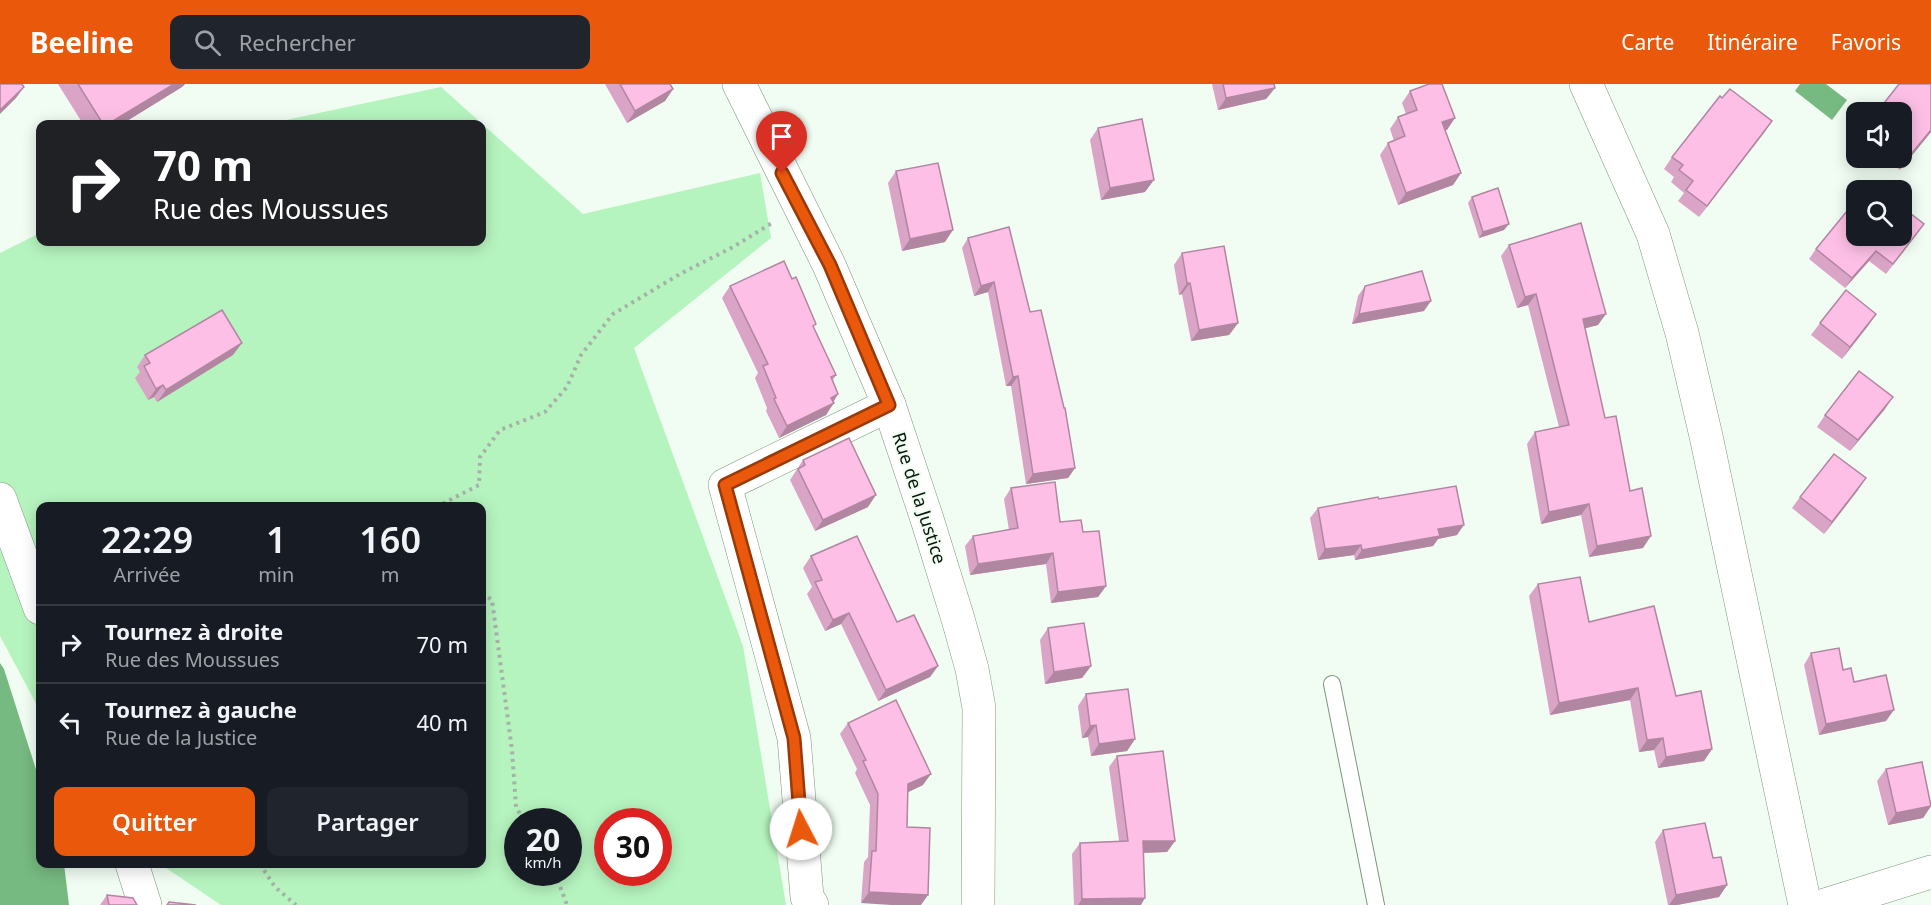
<!DOCTYPE html>
<html lang="fr">
<head>
<meta charset="utf-8">
<style>
	:root { --surface:#171b24; --page:#20242c; --text:#f1f3f6; --muted:#9ea1a6; --line:#363941; --accent:#ea580c }
	body { margin:0; font-family:"Noto Sans",sans-serif; background:var(--page); color:var(--text); height:100vh; display:flex; flex-direction:column; font-size:22px; white-space:nowrap }
	* { box-sizing:border-box; margin:0 }
	p { font-size:20px; color:var(--muted) }
	.icon { flex:none; width:33px; height:33px; fill:none; stroke:currentColor; stroke-width:2; stroke-linecap:round; stroke-linejoin:round }
	.map { position:relative; flex:1; overflow:hidden }
	.details { position:absolute; left:36px; top:418px; width:450px; height:366px; display:flex; flex-direction:column; background:var(--surface); border-radius:12px; box-shadow:0 3px 15px #0003 }
	.details>* { flex:none }
	.guide { position:absolute; left:36px; top:36px; width:450px; height:126px; border-radius:12px; box-shadow:0 3px 15px #0003; background:#202124; color:#fff; overflow:hidden }
	.controls { position:absolute; left:1846px; top:18px; display:grid; gap:12px }
	.controls a { display:grid; place-items:center; width:66px; height:66px; border-radius:12px; background:var(--surface); box-shadow:0 3px 15px #0003; font-size:30px }
	.speed { position:absolute; left:504px; top:724px; display:flex; gap:12px; font-size:30px; font-weight:700; text-align:center }
	.speed>* { display:grid; place-content:center; width:78px; height:78px; border-radius:50%; background:var(--surface); box-shadow:0 3px 15px #0003; line-height:1 }
	.speed small { font-size:15px; font-weight:400 }
	.speed .limit { border:9px solid #d22; background:#fff; color:#111 }
	.pin { position:absolute; display:grid; place-items:center; width:51px; height:51px; color:#fff; margin:-62px -26px; border-radius:50% 50% 50% 0; rotate:-45deg; box-shadow:0 0 6px #0007 }
	.pin .icon { rotate:45deg }
	.me { position:absolute; width:66px; margin:-33px; rotate:355deg; stroke-linejoin:round; filter:drop-shadow(0 0 4px #0008) }
	.turn { display:flex; align-items:center; gap:21px; height:126px; padding:0 18px; font-size:27px }
	.turn .icon { width:78px; height:78px; stroke-width:2.5 }
	.turn b { display:block; font-size:42px; line-height:51px }
	.eta { display:flex; justify-content:space-evenly; align-items:center; height:102px; text-align:center }
	.eta b { font-size:36px; font-weight:600; line-height:42px }
	.action { display:flex; gap:12px; margin-top:auto; padding:12px 18px }
	.action a { flex:1; height:69px; border-radius:12px; background:var(--accent); color:#fff; font-size:24px; font-weight:600; line-height:69px; text-align:center }
	.action a+a { background:var(--page); color:var(--text) }
	ul { padding:0; list-style:none }
	li { display:flex; align-items:center; gap:18px; height:78px; padding:0 18px; border-top:2px solid var(--line) }
	li div { flex:1 }
	li b { display:block; font-size:22px }
	li em { font-style:normal }
	header { display:flex; align-items:center; gap:36px; box-sizing:border-box; height:84px; padding:0 30px; background:var(--accent); color:#fff }
	header strong { font-size:28px }
	nav { display:flex; gap:33px; margin-inline-start:auto; font-size:21px }
	.search { width:420px; height:54px; background:var(--page); display:flex; align-items:center; gap:15px; box-sizing:border-box; padding:0 21px; border-radius:12px; color:var(--muted); font-size:22px }
	.map>svg:first-child { display:block }
</style>
</head>
<body>
<header>
<strong>Beeline</strong>
<div class="search"><svg class="icon" aria-label="search" viewBox="0 0 24 24"><circle cx="10" cy="10" r="6"/><path d="M15 15l6 6"/></svg>Rechercher</div>
<nav><a>Carte</a><a>Itinéraire</a><a>Favoris</a></nav>
</header>
<div class="map">
<svg width="1931" height="821" viewBox="0 0 1931 821">
	<rect width="100%" height="100%" fill="#f1fdf2"/>
	<path fill="#b6f4bf" fill-rule="evenodd" d="M441,3L583,130L760,89L771,154L634,264L743,562L786,821H221L160,780H482V423H40V627L0,552V169L40,149V158H482V40H267ZM518,738H568V789H518ZM608,738H658V789H608Z"/>
	<g fill="#76b981">
		<polygon points="1800,0 1826,0 1847,16 1832,36 1795,7"/>
		<polygon points="0,579 4,585 40,698 40,780 64,780 69,821 0,821"/>
	</g>
	<g fill="none" stroke-linecap="round" stroke-linejoin="round">
		<defs>
			<polyline id="lane" points="1332,600 1376,821"/>
			<g id="street">
				<polyline points="739,0 829,181 889,321 927,435 958,535 972,585 979,624 978,821"/>
				<polyline points="0,415 40,524"/>
				<polyline points="132,780 145,821"/>
				<polyline points="812,821 807,813 794,654 725,401 889,321"/>
				<polyline points="1825,821 1931,788"/>
			</g>
			<polyline id="secondary" points="1586,0 1653,150 1682,249 1706,352 1805,821"/>
		</defs>
		<use href="#lane" stroke="#79967c" stroke-width="18"/>
		<use href="#street" stroke="#79967c" stroke-width="34"/>
		<use href="#secondary" stroke="#79967c" stroke-width="34"/>
		<g stroke="#a6b2a8" stroke-width="4" stroke-dasharray="3 4.5" stroke-linecap="butt">
			<polyline points="436,423 479,401 480,373 500,346 545,328 567,303 581,271 613,230 680,190 733,163 772,139"/>
			<polyline points="482,509 492,516 512,666 516,723 525,738"/>
			<polyline points="260,780 275,803 296,821"/>
			<polyline points="555,789 567,821"/>
		</g>
		<use href="#lane" stroke="#fff" stroke-width="16"/>
		<use href="#street" stroke="#fff" stroke-width="33"/>
		<use href="#secondary" stroke="#fff" stroke-width="33"/>
	</g>
	<g fill="#daa4c6">
		<polygon points="58,0 185,0 182,3 122,40 83,40"/>
		<polygon points="605,0 670,0 673,5 665,17 627,39"/>
		<polygon points="1212,0 1274,0 1275,4 1266,15 1218,26"/>
		<polygon points="1898,0 1931,0 1931,48 1900,86 1884,74 1902,74 1902,28"/>
		<polygon points="1410,7 1447,46 1445,46 1461,89 1453,101 1398,121 1380,71 1388,59 1394,57 1390,45 1398,33 1406,30 1402,19"/>
		<polygon points="1722,14 1772,37 1699,133 1678,117 1684,109 1671,98 1674,93 1664,85 1672,73"/>
		<polygon points="1098,44 1145,108 1101,116 1090,56"/>
		<polygon points="896,87 945,158 902,167 888,99"/>
		<polygon points="1472,113 1504,146 1479,154 1468,119"/>
		<polygon points="1917,150 1886,190 1869,177 1845,204 1809,175 1816,165 1857,152"/>
		<polygon points="968,154 1030,228 1075,384 1068,394 1026,400 1011,302 1006,302 988,208 974,212 962,164"/>
		<polygon points="1509,161 1598,241 1585,244 1605,334 1630,407 1643,464 1589,473 1581,431 1541,440 1527,360 1535,348 1559,343 1528,221 1517,224 1501,172"/>
		<polygon points="1182,169 1238,239 1229,251 1191,257 1182,210 1179,211 1174,181"/>
		<polygon points="730,202 814,244 836,291 833,296 838,310 826,331 779,354 766,327 767,324 755,294 758,289 722,214"/>
		<polygon points="1365,202 1424,227 1352,240 1358,212"/>
		<polygon points="1876,230 1842,275 1811,251 1820,239"/>
		<polygon points="145,271 233,271 157,318 154,313 148,316 135,294 140,288 137,283"/>
		<polygon points="1885,325 1850,367 1817,343 1825,331"/>
		<polygon points="803,376 868,423 815,447 790,396"/>
		<polygon points="1011,404 1060,438 1083,448 1106,502 1098,513 1051,519 1046,480 970,491 965,462 973,452 1009,446 1004,415"/>
		<polygon points="1858,406 1824,450 1792,424 1800,413"/>
		<polygon points="1379,415 1457,451 1438,455 1433,462 1355,476 1354,471 1318,476 1310,434 1318,424"/>
		<polygon points="811,472 897,538 938,582 930,593 878,617 841,540 825,547 807,510 812,503 803,484"/>
		<polygon points="1538,500 1589,538 1712,665 1704,677 1658,684 1654,666 1639,668 1630,616 1550,631 1529,512"/>
		<polygon points="1048,544 1091,582 1082,594 1045,600 1040,556"/>
		<polygon points="1811,569 1843,586 1886,637 1819,651 1804,581"/>
		<polygon points="1086,610 1135,655 1127,667 1091,672 1088,653 1082,654 1078,622"/>
		<polygon points="848,639 923,701 908,708 907,743 930,744 861,819 864,778 868,773 870,721 855,689 857,685 840,650"/>
		<polygon points="1117,672 1175,757 1167,768 1143,769 1141,821 1074,821 1072,770 1080,759 1119,757 1109,683"/>
		<polygon points="1886,685 1931,722 1923,734 1888,741 1877,697"/>
		<polygon points="1663,746 1713,774 1727,801 1719,813 1677,821 1668,821 1655,758"/>
		<polygon points="107,811 137,821 100,821"/>
	</g>
	<g fill="#b186a1">
		<polygon points="174,0 185,0 182,3 122,40 108,40"/>
		<polygon points="24,3 16,14 0,30 0,26"/>
		<polygon points="1275,4 1266,15 1218,26 1226,14"/>
		<polygon points="673,5 665,17 627,39 635,27"/>
		<polygon points="1455,34 1447,46 1434,50 1442,38"/>
		<polygon points="1772,37 1764,49 1699,133 1707,122"/>
		<polygon points="1931,46 1931,48 1900,86 1912,69"/>
		<polygon points="1461,89 1453,101 1398,121 1406,109"/>
		<polygon points="1154,96 1145,108 1101,116 1110,104"/>
		<polygon points="1509,140 1504,146 1479,154 1483,148"/>
		<polygon points="953,146 945,158 902,167 910,155"/>
		<polygon points="1876,167 1869,177 1845,204 1852,194"/>
		<polygon points="994,198 988,208 974,212 981,202"/>
		<polygon points="1187,199 1190,199 1182,210 1179,211"/>
		<polygon points="1536,210 1528,221 1517,224 1525,213"/>
		<polygon points="1431,217 1424,227 1352,240 1359,230"/>
		<polygon points="1606,230 1598,241 1575,247 1583,235"/>
		<polygon points="1876,230 1868,242 1842,275 1850,263"/>
		<polygon points="1238,239 1229,251 1191,257 1199,246"/>
		<polygon points="242,259 233,271 157,318 166,306"/>
		<polygon points="1018,292 1011,302 1006,302 1013,293"/>
		<polygon points="163,301 154,313 148,316 156,305"/>
		<polygon points="838,310 831,321 834,319 826,331 779,354 787,342 831,314"/>
		<polygon points="1893,313 1885,325 1850,367 1858,356"/>
		<polygon points="1075,384 1068,394 1026,400 1033,390"/>
		<polygon points="1866,394 1858,406 1824,450 1832,438"/>
		<polygon points="876,411 868,423 815,447 823,436"/>
		<polygon points="1589,420 1581,431 1541,440 1549,428"/>
		<polygon points="1464,441 1457,451 1438,455 1433,462 1355,476 1362,466 1438,445"/>
		<polygon points="1651,452 1643,464 1589,473 1597,462"/>
		<polygon points="1361,461 1354,471 1318,476 1325,465"/>
		<polygon points="1053,469 1046,480 970,491 978,480"/>
		<polygon points="1106,502 1098,513 1051,519 1058,508"/>
		<polygon points="849,529 841,540 825,547 833,536"/>
		<polygon points="938,582 930,593 878,617 886,606"/>
		<polygon points="1091,582 1082,594 1045,600 1054,588"/>
		<polygon points="1638,604 1630,616 1550,631 1559,619"/>
		<polygon points="1894,626 1886,637 1819,651 1826,640"/>
		<polygon points="1096,641 1088,653 1082,654 1090,642"/>
		<polygon points="1663,654 1654,666 1639,668 1647,656"/>
		<polygon points="1135,655 1127,667 1091,672 1099,660"/>
		<polygon points="1712,665 1704,677 1658,684 1666,673"/>
		<polygon points="931,690 923,701 900,712 908,700"/>
		<polygon points="1931,722 1923,734 1888,741 1896,729"/>
		<polygon points="1143,757 1175,757 1167,768 1135,769"/>
		<polygon points="1727,801 1719,813 1677,821 1669,821 1676,811"/>
		<polygon points="869,808 928,811 921,821 891,821 861,819"/>
		<polygon points="1145,814 1141,821 1078,821 1082,815"/>
	</g>
	<g fill="#fdbfe6" stroke="#b186a1" stroke-width="1.5">
		<polygon points="0,0 22,0 24,3 0,26"/>
		<polygon points="78,0 174,0 108,40 103,40"/>
		<polygon points="620,0 670,0 673,5 635,27"/>
		<polygon points="1223,0 1274,0 1275,4 1226,14"/>
		<polygon points="1429,0 1442,0 1455,34 1442,38 1461,89 1406,109 1388,59 1405,52 1398,33 1417,26 1410,7"/>
		<polygon points="1899,0 1931,0 1931,46 1912,69 1902,62 1902,28 1877,28"/>
		<polygon points="1730,5 1772,37 1707,122 1686,106 1693,97 1679,86 1683,81 1672,73 1720,12 1722,14"/>
		<polygon points="1142,35 1154,96 1110,104 1098,44"/>
		<polygon points="938,79 953,146 910,155 896,87"/>
		<polygon points="1498,104 1509,140 1483,148 1472,113"/>
		<polygon points="1902,123 1924,140 1893,180 1876,167 1852,194 1816,165 1847,127 1857,135 1857,152 1902,152"/>
		<polygon points="1581,139 1606,230 1583,235 1605,334 1616,332 1630,407 1642,404 1651,452 1597,462 1589,420 1549,428 1535,348 1569,341 1536,210 1525,213 1509,161"/>
		<polygon points="1009,143 1030,228 1041,226 1064,324 1065,324 1075,384 1033,390 1018,292 1013,293 994,198 981,202 968,154"/>
		<polygon points="1224,162 1238,239 1199,246 1190,199 1187,199 1182,169"/>
		<polygon points="784,177 792,195 796,193 816,240 813,242 836,291 831,293 838,310 831,314 834,319 787,342 774,315 776,314 763,282 768,280 730,202"/>
		<polygon points="1422,187 1431,217 1359,230 1365,202"/>
		<polygon points="1846,206 1876,230 1850,263 1820,239"/>
		<polygon points="222,226 242,259 166,306 163,301 156,305 144,282 150,279 145,271"/>
		<polygon points="1859,287 1893,313 1858,356 1825,331"/>
		<polygon points="849,354 876,411 823,436 798,385 805,381 803,376"/>
		<polygon points="1834,370 1866,394 1832,438 1800,413"/>
		<polygon points="1055,398 1060,438 1081,436 1083,448 1099,447 1106,502 1058,508 1053,469 978,480 973,452 1018,444 1011,404"/>
		<polygon points="1456,402 1464,441 1438,445 1440,452 1362,466 1361,461 1325,465 1318,424 1378,413 1379,415"/>
		<polygon points="857,452 897,538 914,531 938,582 886,606 849,529 833,536 815,498 822,496 811,472"/>
		<polygon points="1580,493 1589,538 1654,522 1676,612 1701,607 1712,665 1666,673 1663,654 1647,656 1638,604 1559,619 1538,500"/>
		<polygon points="1084,539 1091,582 1054,588 1048,544"/>
		<polygon points="1839,564 1843,586 1851,584 1854,598 1886,591 1894,626 1826,640 1811,569"/>
		<polygon points="1128,605 1135,655 1099,660 1096,641 1090,642 1086,610"/>
		<polygon points="896,616 931,690 908,700 907,743 930,744 928,811 869,808 872,767 876,767 878,710 863,677 866,676 848,639"/>
		<polygon points="1163,667 1175,757 1143,757 1145,814 1082,815 1080,759 1128,757 1117,672"/>
		<polygon points="1922,678 1931,722 1896,729 1886,685"/>
		<polygon points="1705,739 1713,774 1721,773 1727,801 1676,811 1663,746"/>
		<polygon points="107,811 133,814 137,821 109,821"/>
		<polygon points="169,818 196,821 167,821"/>
	</g>
	<g fill="none" stroke-linecap="round" stroke-linejoin="round">
		<defs>
			<polyline id="route" points="782,89 830,181 889,321 725,401 794,654 801,745"/>
		</defs>
		<use href="#route" stroke="#983908" stroke-width="15"/>
		<use href="#route" stroke="#ea580c" stroke-width="10"/>
	</g>
	<g text-anchor="middle" stroke-width="4.5" stroke-linejoin="round" paint-order="stroke">
		<g font-size="18" fill="#09150b" stroke="#f1fdf2">
			<text transform="translate(919 414) rotate(72)" y="6">Rue de la Justice</text>
		</g>
	</g>
</svg>
<div class="controls">
<a><svg class="icon" aria-label="sound" viewBox="0 0 24 24"><path d="M4 9h4l5-4v14l-5-4H4zM17 9q2 3 0 6"/></svg></a>
<a><svg class="icon" aria-label="search" viewBox="0 0 24 24"><circle cx="10" cy="10" r="6"/><path d="M15 15l6 6"/></svg></a>
</div>
<div class="speed"><div>20<small>km/h</small></div><div class="limit">30</div></div>
<div class="pin" style="left:782px;top:89px;background:#d93025"><svg class="icon" aria-label="arrive" viewBox="0 0 24 24"><path d="M6 21V4h12l-3 4 3 4H6"/></svg></div>
<svg class="me" style="left:801px;top:745px" viewBox="-20 -20 40 40"><circle r="19" fill="#fff"/><path d="M0-13L10 11 0 6-10 11z" fill="#ea580c"/></svg>
<div class="guide">
<div class="turn"><svg class="icon" aria-label="right" viewBox="0 0 24 24"><path d="M7 20v-9h11M14 6l5 5-5 5"/></svg><div><b>70 m</b>Rue des Moussues</div></div>
</div>
<section class="details">
<div class="eta">
<div><b>22:29</b><p>Arrivée</p></div>
<div><b>1</b><p>min</p></div>
<div><b>160</b><p>m</p></div>
</div>
<ul>
<li><svg class="icon" aria-label="right" viewBox="0 0 24 24"><path d="M7 20v-9h11M14 6l5 5-5 5"/></svg><div><b>Tournez à droite</b><p>Rue des Moussues</p></div><em>70 m</em></li>
<li><svg class="icon" aria-label="left" viewBox="0 0 24 24"><path d="M17 20v-9H6M10 6l-5 5 5 5"/></svg><div><b>Tournez à gauche</b><p>Rue de la Justice</p></div><em>40 m</em></li>
</ul>
<div class="action"><a>Quitter</a><a>Partager</a></div>
</section>
</div>
</body>
</html>
